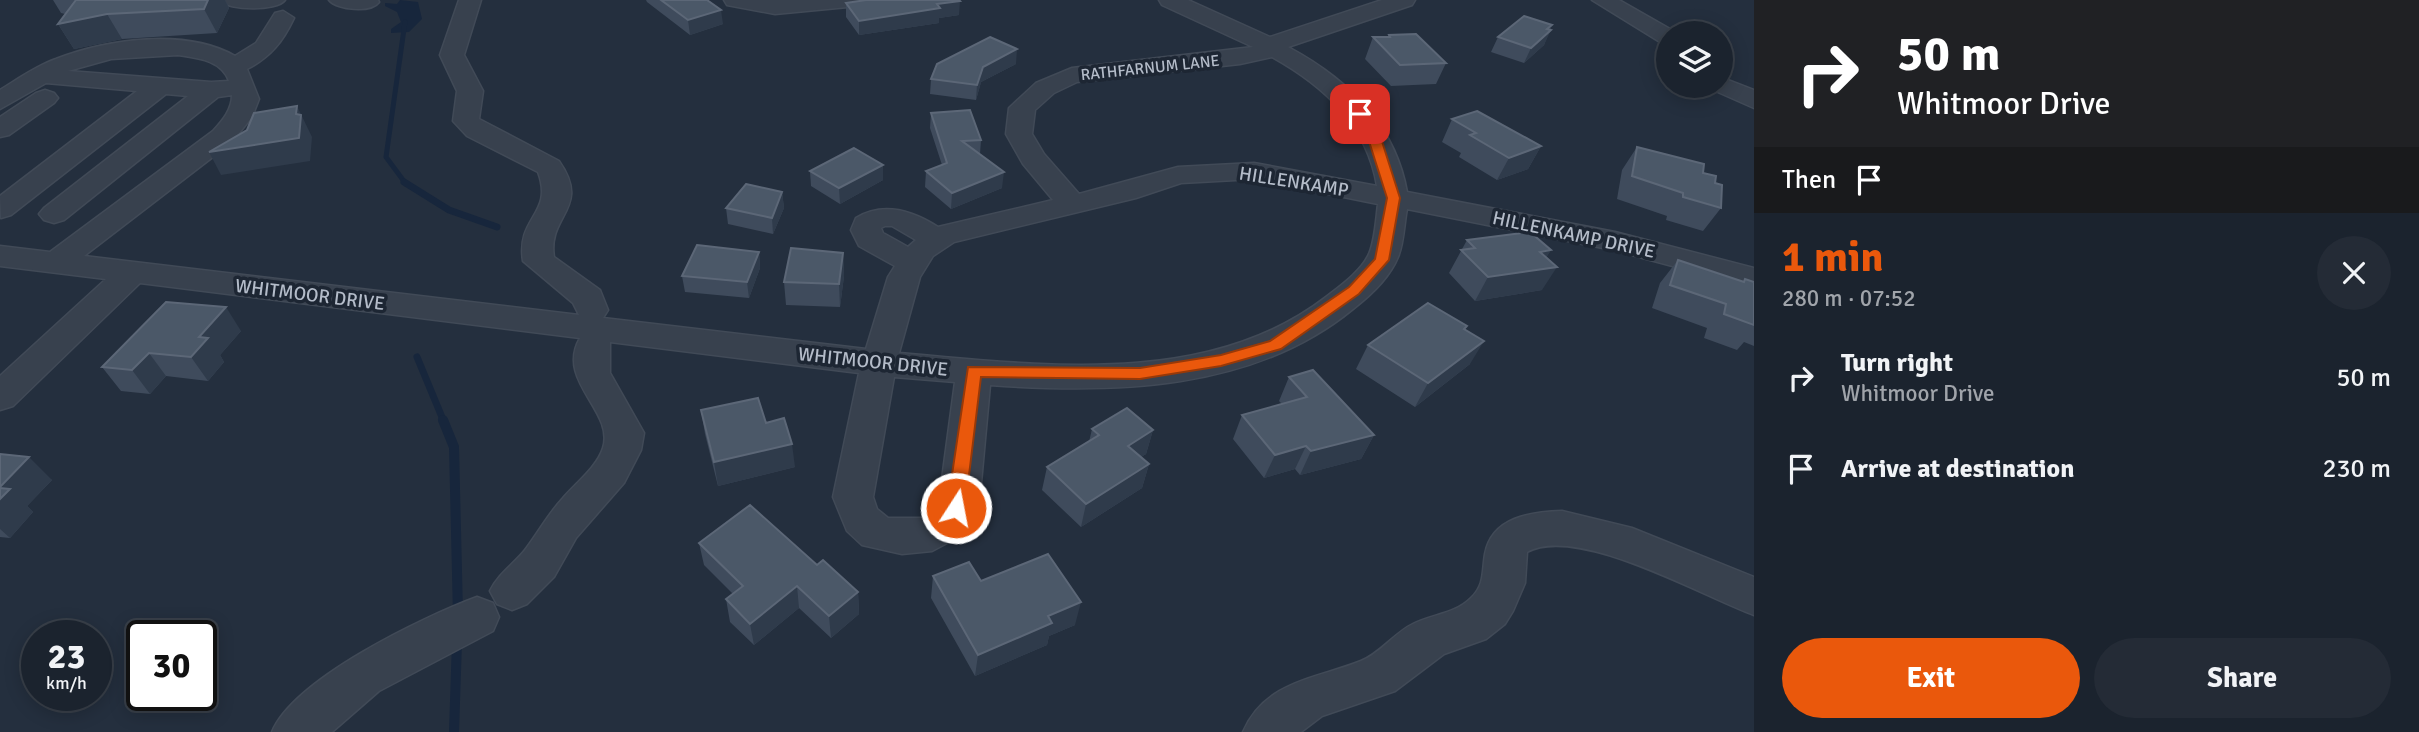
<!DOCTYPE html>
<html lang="en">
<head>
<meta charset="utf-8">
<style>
	:root { --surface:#1b232e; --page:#242b36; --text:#f1f3f6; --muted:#a0a4aa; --line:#39404a; --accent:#ea580c }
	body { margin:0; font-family:Signika,sans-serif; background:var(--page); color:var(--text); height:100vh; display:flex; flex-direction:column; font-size:26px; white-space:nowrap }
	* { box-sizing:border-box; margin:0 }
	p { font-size:23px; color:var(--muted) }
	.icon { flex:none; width:38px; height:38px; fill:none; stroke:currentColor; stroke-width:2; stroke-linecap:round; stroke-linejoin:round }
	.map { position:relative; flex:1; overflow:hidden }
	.drawer { display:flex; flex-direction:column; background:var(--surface); width:665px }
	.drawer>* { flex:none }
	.banner { background:#202124; color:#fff; overflow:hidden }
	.controls { position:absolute; left:1656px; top:21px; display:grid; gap:14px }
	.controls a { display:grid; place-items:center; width:77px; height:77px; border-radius:50%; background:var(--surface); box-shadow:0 4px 18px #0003,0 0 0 2px var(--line); font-size:35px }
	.speed { position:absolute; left:21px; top:620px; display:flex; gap:14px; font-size:35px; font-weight:700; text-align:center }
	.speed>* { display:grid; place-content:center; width:91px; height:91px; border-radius:50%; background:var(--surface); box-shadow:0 4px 18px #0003,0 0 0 2px var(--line); line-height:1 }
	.speed small { font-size:18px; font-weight:400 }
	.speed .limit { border:4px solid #111; border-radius:10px; background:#fff; color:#111 }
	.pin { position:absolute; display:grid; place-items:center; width:60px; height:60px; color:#fff; margin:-30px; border-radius:14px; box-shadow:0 4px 10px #0006 }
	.me { position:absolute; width:77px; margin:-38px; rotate:11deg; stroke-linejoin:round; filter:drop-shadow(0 0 5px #0008) }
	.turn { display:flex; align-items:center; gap:24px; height:147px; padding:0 28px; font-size:32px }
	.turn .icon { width:91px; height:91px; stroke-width:2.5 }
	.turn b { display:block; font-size:49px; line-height:60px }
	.then { display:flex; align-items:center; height:66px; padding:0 28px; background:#0003; gap:14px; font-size:26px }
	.round { display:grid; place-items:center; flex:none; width:74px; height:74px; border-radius:37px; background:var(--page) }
	.headline { display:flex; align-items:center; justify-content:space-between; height:119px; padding:0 28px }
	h1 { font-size:42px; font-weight:700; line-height:52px; color:var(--accent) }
	.cta { display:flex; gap:14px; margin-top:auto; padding:14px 28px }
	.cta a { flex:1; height:80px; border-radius:42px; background:var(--accent); color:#fff; font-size:28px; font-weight:700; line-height:80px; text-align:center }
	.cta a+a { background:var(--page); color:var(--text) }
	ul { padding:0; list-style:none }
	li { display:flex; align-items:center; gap:21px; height:91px; padding:0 28px }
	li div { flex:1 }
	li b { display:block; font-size:26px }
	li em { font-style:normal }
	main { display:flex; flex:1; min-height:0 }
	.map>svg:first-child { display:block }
</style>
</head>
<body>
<main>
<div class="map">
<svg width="1754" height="732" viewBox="0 0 1754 732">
	<rect width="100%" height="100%" fill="#242f3e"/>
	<polygon fill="#17263c" points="400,0 418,2 422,19 409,32 391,33 391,29 401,22 397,12 385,6 385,3 397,4"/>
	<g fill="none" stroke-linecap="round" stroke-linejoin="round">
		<polyline stroke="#17263c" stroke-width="5" points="405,22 386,157 406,184"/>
		<g stroke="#17263c" stroke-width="7">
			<polyline points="404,182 449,210 497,227"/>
			<polyline points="417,357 444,422"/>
		</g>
		<g stroke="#17263c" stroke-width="10">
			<polyline points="443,420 454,447 458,614"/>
			<polyline points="454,732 457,641"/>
		</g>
		<defs>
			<g id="minor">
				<path d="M220,0H285C277,11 228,11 220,0Z"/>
				<path d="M329,0H378L379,2C371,13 337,10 329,0Z"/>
				<path d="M459,0H481L464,55L483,91L479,119L559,161C592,208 547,215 554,257L600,290L608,310L603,318L866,349L888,277L895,266L859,246L851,230L856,218C884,201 913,211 938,227L1053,200L1023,164L1006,134L1009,108L1036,83L1072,68L1253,47L1162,5L1159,0H1188L1270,37L1382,0H1415L1412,5L1288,47C1346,78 1395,124 1407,192L1615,232L1754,268V288L1613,250L1407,209C1404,224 1404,243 1398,257C1390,277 1370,296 1353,309C1253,391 1114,394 990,385L980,494L966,533L932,551L902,554L862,545L847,531L833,497L859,373L610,342V373L644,433L641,450L624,483L576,538L554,577L527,604L512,610L497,604L490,591C499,573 513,565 525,550C538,533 548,514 563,498C576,483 597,467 603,448C615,411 555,381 580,338L140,283L13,406L0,410V376L106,279L0,266V246L50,252L213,131C222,121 232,110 232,95L218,97L64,220L54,223L44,220L39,214L44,208L188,96L166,94L11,215L1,218L0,196L137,91L46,83L0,109V90C18,79 36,66 56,59C107,39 186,28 235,56L256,43L275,13L283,11L294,18C283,41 271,57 247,69L259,99L252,117L231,143L84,256L579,315L573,303L523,261C516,216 554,215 538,172L467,136L453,121L457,91L440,55ZM178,55C198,58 221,60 229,81L211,82L68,71L111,59ZM1272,57C1324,86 1367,125 1377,186L1254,163L1178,167L1079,194L1044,154L1032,134L1035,110L1054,93L1077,82L1240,64ZM1254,179L1378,204C1376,219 1375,243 1368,256C1360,272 1340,286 1326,297C1207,389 1039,365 899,353L920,277L933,256L954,242L1136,198L1181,183ZM885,226H892L916,240L908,247L883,233L881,228ZM894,377L955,382L940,494L935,511L924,518H888L877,509L873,497Z"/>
				<polygon points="724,0 859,0 848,7 775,14 727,5"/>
				<polygon points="1592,0 1619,0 1677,33 1668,33 1668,44 1660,42"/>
				<polygon points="1720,77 1754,90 1754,108 1711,89 1709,86 1720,86"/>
				<polygon points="45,90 54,93 58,98 54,103 9,135 0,137 0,117 36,93"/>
				<path d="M1562,511L1632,528L1754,577V615C1702,596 1577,524 1527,552L1525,583L1513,611L1505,624L1486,639L1444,654L1395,691L1322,716L1301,732H1243C1265,681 1316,679 1361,661C1381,653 1394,633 1413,624C1433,614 1455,614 1471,598C1485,585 1482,571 1485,554C1492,517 1531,512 1562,511Z"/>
				<path d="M477,597L493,603L499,617L493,631L379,691L332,732H272C294,679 423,617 477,597Z"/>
			</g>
		</defs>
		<use href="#minor" stroke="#414a57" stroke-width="3"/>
		<use href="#minor" fill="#38414e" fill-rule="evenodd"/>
	</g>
	<g fill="#3f4b5c">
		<polygon points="53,0 225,0 229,8 217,33 122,39 74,49 58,24 65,14 61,13"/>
		<polygon points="646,0 707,0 723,24 690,35 647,2"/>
		<polygon points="846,3 959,15 939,18 939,23 859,35 846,17"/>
		<polygon points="1552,25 1544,45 1524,63 1491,52 1498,37"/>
		<polygon points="1389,35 1446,63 1436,84 1391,86 1365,59 1373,37 1388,37"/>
		<polygon points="1016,64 981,82 976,100 930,94 931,79"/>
		<polygon points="931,113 981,140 980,154 1002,188 951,209 925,187 926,171 942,165 930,128"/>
		<polygon points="1452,119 1541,146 1528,169 1497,180 1459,157 1461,153 1442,142"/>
		<polygon points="1637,147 1703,173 1715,183 1721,208 1703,231 1666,220 1667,216 1617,199 1622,170"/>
		<polygon points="883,165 883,180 840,204 811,186 810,171"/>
		<polygon points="782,192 784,208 773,234 728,224 726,208"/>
		<polygon points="1467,240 1551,250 1546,257 1542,290 1475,301 1449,273"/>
		<polygon points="759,252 760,268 749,298 685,292 682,276"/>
		<polygon points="843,253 844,276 840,307 786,305 784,282"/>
		<polygon points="1678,260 1743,281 1745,279 1754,282 1754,346 1744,342 1737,350 1704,338 1707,328 1652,308 1660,283"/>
		<polygon points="166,302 241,331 220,355 224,362 208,381 166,376 150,394 121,391 102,367"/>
		<polygon points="1467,326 1465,330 1470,364 1415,407 1356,369 1368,345"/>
		<polygon points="1289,377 1374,435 1361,459 1300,475 1295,469 1264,478 1233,439 1242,415 1282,404 1279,401"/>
		<polygon points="701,410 766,423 795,467 718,486 705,434"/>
		<polygon points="1092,429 1153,430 1146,454 1141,457 1149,464 1142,488 1081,527 1042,490 1047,467 1089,442"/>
		<polygon points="0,454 52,480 27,506 33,512 10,538 0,537"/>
		<polygon points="699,543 817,565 858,592 859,614 831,638 799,608 754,645 730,622 726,599 733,594 704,565"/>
		<polygon points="933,576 981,581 1075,625 1049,636 1047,645 975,676 931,598"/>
	</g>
	<g fill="#2f3b4b">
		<polygon points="208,0 225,0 229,8 217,33 204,9"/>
		<polygon points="960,1 959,15 939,18 939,23 859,35 859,21 937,4"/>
		<polygon points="721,10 723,24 690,35 688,20"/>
		<polygon points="107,14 122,39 74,49 58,24"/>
		<polygon points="1552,25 1548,33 1551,30 1544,45 1524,63 1531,48 1547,29"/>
		<polygon points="1017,49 1016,64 981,82 976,100 977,85 983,67"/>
		<polygon points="297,106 312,137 310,161 221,175 209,152"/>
		<polygon points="1541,146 1528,169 1497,180 1509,158"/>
		<polygon points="883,165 883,180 840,204 839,188"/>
		<polygon points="1004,172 1002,188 951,209 952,193"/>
		<polygon points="782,192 784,208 773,234 772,218"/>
		<polygon points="1551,250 1539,270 1557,267 1542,290 1475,301 1488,277 1540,252"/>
		<polygon points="759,252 760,268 749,298 747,282"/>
		<polygon points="843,253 844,276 840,307 839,284"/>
		<polygon points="226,307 241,331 220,355 224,362 208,381 191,357 199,337"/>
		<polygon points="1484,341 1470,364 1415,407 1428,383"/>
		<polygon points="149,353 166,376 150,394 132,370"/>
		<polygon points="1153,430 1146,454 1121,469 1128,446"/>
		<polygon points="1374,435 1361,459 1300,475 1311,451"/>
		<polygon points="792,444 795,467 718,486 714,462"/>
		<polygon points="1306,446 1295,469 1264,478 1275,455"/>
		<polygon points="29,457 52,480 27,506 33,512 10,538 0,529 0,487"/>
		<polygon points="1149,464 1142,488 1081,527 1086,504"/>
		<polygon points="797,586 799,608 754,645 750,624"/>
		<polygon points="858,592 859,614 831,638 829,616"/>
		<polygon points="1081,602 1075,625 1049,636 1047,645 975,676 978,655 1048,616"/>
	</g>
	<g fill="#4b5868" stroke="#5c6777" stroke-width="2">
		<polygon points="76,0 208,0 204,9 107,14 58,24"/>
		<polygon points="661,0 707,0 721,10 688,20"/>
		<polygon points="866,0 959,0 960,1 937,4 940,8 859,21 846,3"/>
		<polygon points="1524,16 1552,25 1547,29 1551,30 1531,48 1498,37"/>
		<polygon points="1416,34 1446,63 1400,65 1373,37 1390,37 1389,35"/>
		<polygon points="990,37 1017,49 983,67 977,85 931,79 937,64"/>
		<polygon points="297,106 296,114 301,115 299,138 209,152 247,130 254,113"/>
		<polygon points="970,110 981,140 962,141 1004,172 952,193 926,171 947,163 931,113"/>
		<polygon points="1477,111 1541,146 1509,158 1470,135 1476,133 1452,119"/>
		<polygon points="1637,147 1704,164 1703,173 1716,176 1715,183 1722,185 1721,208 1683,197 1683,193 1632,176"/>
		<polygon points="854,148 883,165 839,188 810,171"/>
		<polygon points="746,184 782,192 772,218 726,208"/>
		<polygon points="1530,232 1551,250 1540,252 1557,267 1488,277 1461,250 1475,248 1467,240"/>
		<polygon points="697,245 759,252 747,282 682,276"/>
		<polygon points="791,248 843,253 839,284 784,282"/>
		<polygon points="1678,260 1744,282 1745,279 1754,282 1754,325 1724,314 1726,304 1670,285"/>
		<polygon points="166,302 226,307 199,337 208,338 191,357 149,353 132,370 102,367"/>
		<polygon points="1428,303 1467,326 1464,329 1484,341 1428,383 1368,345"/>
		<polygon points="1313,370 1374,435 1311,451 1306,446 1275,455 1242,415 1307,397 1289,377"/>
		<polygon points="758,398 766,423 784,418 792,444 714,462 701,410"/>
		<polygon points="1127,408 1153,430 1128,446 1149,464 1086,504 1047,467 1099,435 1092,429"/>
		<polygon points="0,454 29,457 0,487"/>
		<polygon points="0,488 10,489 0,499"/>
		<polygon points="750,505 817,565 823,560 858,592 829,616 797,586 750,624 726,599 743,586 699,543"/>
		<polygon points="1048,554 1081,602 1048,616 1052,623 978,655 933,576 969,562 981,581"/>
	</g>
	<polygon fill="#ea580c" stroke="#983908" stroke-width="2" points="1356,111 1364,111 1379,132 1400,198 1389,260 1359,294 1281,349 1221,366 1140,379 981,377 965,508 962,513 950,513 947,508 968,367 1140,368 1221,355 1270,341 1349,287 1375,259 1387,198 1366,132 1354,114"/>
	<g text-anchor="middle" stroke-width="7" stroke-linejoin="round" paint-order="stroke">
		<g font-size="16" fill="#b4bcc9" stroke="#1d2633">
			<text transform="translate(1150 67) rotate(-6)" y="6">RATHFARNUM LANE</text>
		</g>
		<g font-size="19" fill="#b4bcc9" stroke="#1d2633">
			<text transform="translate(1294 181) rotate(9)" y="7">HILLENKAMP</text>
			<text transform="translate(1574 234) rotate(12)" y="7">HILLENKAMP DRIVE</text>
			<text transform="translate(310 294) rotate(7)" y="7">WHITMOOR DRIVE</text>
			<text transform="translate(873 361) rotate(6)" y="7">WHITMOOR DRIVE</text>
		</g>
	</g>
</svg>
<div class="controls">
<a><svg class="icon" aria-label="layers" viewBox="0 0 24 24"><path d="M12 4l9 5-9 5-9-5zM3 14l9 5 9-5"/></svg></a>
</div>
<div class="speed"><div>23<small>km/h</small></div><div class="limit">30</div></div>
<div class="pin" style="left:1360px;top:114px;background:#d93025"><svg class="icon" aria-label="arrive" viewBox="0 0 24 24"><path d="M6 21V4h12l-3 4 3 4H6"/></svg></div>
<svg class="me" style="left:956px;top:508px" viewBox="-20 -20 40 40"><circle r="17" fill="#ea580c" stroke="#fff" stroke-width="3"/><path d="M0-11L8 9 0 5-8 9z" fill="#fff"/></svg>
</div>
<section class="drawer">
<div class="banner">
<div class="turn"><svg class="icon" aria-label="right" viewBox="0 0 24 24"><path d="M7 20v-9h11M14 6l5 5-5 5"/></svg><div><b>50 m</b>Whitmoor Drive</div></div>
<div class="then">Then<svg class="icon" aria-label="arrive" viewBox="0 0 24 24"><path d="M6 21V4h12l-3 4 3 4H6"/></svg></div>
</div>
<div class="headline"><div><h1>1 min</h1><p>280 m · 07:52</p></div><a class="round"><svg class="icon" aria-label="close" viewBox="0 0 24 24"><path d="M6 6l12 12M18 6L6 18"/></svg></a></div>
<ul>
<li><svg class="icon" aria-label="right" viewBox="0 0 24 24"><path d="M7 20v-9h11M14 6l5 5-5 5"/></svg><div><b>Turn right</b><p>Whitmoor Drive</p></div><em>50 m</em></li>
<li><svg class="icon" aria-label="arrive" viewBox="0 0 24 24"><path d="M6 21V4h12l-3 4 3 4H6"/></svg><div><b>Arrive at destination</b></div><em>230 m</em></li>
</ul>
<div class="cta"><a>Exit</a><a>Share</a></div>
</section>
</main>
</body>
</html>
